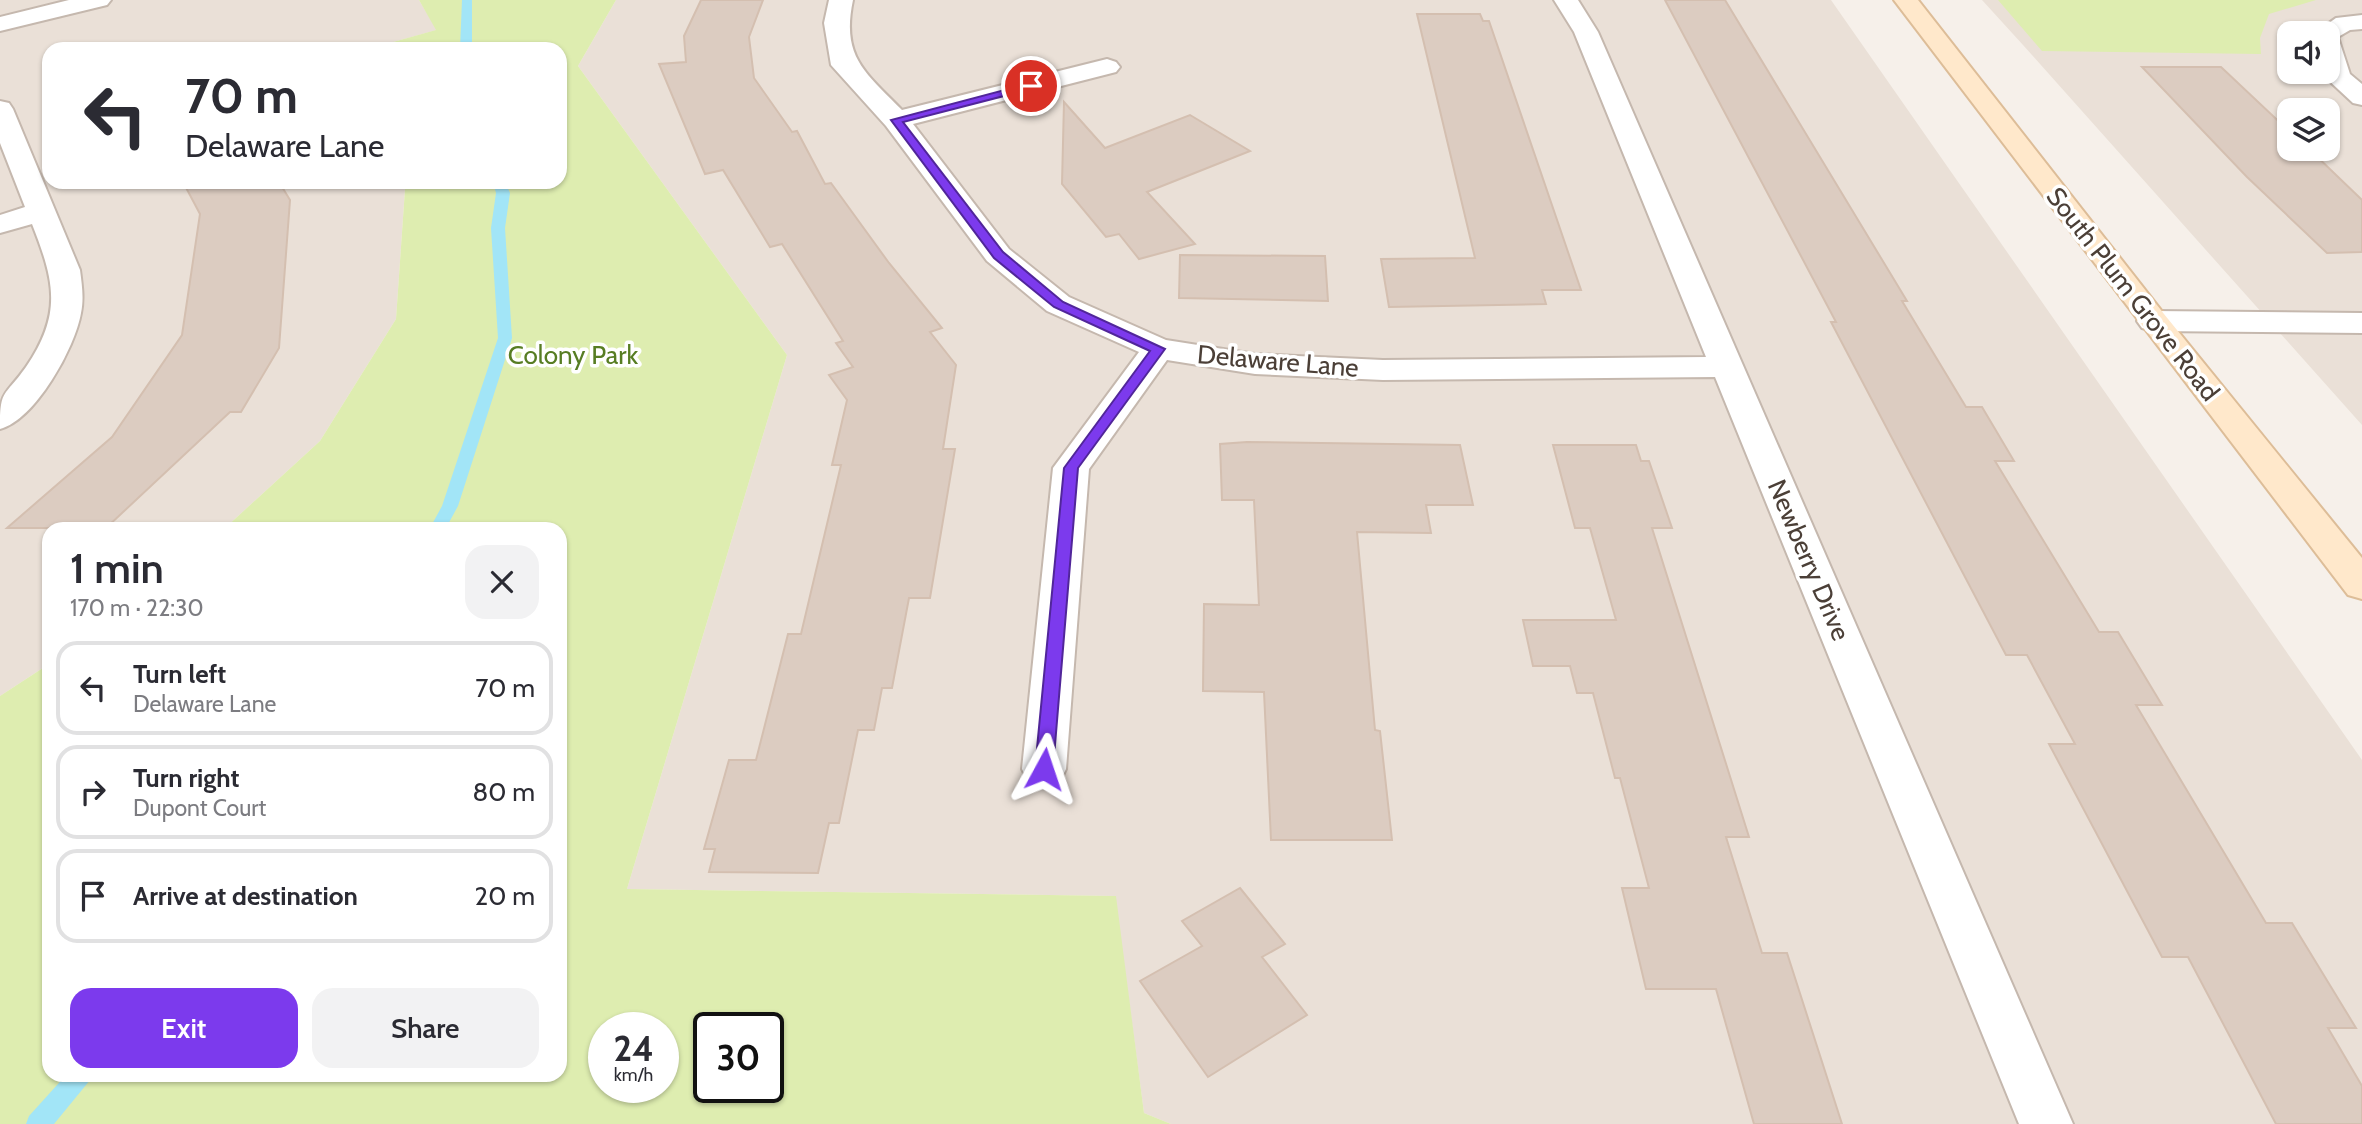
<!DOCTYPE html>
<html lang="en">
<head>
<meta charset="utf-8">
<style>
	:root { --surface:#fff; --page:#f2f2f3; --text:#2b2b33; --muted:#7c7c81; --line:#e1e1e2; --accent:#7c3aed }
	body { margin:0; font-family:Cabin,sans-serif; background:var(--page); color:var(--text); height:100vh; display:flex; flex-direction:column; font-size:26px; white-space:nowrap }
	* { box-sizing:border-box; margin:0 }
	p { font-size:23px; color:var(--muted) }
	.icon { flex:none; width:38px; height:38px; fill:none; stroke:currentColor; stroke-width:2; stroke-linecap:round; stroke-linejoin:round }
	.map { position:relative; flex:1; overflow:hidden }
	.sheet { position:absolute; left:42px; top:522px; width:525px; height:560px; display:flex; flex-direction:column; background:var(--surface); border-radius:21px; box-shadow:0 2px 5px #0004 }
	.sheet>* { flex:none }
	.banner { position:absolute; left:42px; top:42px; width:525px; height:147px; border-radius:21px; box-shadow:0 2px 5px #0004; background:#fff; color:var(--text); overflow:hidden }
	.tools { position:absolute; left:2277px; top:21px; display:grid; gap:14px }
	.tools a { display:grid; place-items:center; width:63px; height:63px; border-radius:14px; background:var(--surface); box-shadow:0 2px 5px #0004; font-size:35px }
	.speed { position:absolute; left:588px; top:1012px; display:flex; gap:14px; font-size:35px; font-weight:700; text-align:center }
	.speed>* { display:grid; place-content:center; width:91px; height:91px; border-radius:50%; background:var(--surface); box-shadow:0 2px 5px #0004; line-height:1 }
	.speed small { font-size:18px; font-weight:400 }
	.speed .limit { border:4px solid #111; border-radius:10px; background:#fff; color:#111 }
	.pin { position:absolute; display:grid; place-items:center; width:60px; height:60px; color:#fff; margin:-30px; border:4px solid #fff; border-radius:50%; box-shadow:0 2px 7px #0007 }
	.me { position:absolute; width:77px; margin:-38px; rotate:5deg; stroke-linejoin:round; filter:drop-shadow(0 0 5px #0008) }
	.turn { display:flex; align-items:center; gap:24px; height:147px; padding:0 28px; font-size:32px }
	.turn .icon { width:91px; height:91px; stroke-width:2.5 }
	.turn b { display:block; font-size:49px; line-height:60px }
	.round { display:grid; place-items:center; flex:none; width:74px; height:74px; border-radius:21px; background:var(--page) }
	.overview { display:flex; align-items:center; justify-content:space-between; height:119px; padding:0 28px }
	h1 { font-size:42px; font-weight:600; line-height:52px }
	.cta { display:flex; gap:14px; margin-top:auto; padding:14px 28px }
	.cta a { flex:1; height:80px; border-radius:21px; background:var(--accent); color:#fff; font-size:28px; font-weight:600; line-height:80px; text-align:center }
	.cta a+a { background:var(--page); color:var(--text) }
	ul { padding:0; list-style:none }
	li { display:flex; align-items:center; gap:21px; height:94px; margin:0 14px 10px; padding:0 14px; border:4px solid var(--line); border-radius:21px }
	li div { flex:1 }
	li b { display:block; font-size:26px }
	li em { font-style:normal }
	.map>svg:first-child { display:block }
</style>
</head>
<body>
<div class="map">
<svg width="2362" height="1124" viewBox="0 0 2362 1124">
	<rect width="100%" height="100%" fill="#f6f0ea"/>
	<g fill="#eae0d7" fill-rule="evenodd">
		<polygon points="0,0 419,0 437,30 368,49 49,49 49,182 397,182 405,189 396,319 320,441 225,528 49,528 49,664 0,696"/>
		<polygon points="616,0 1831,0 2362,760 2362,1124 1171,1124 1144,1113 1115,896 627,889 787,355 578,66"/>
		<path d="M1982,0H2362V425L2023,45ZM2289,33H2328V72H2289ZM2289,110H2328V149H2289Z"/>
	</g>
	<g fill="#deedb0" fill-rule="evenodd">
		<path d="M419,0H616L578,66L787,355L627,889L1116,896L1144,1113L1171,1124H0V696L49,664V1074H560V528H225L320,441L396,319L405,189L397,182H560V49H368L436,30ZM663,1027V1087H604V1027ZM768,1027V1087H709V1027Z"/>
		<polygon points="1998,0 2316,0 2269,14 2260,38 2261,54 2042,51"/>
	</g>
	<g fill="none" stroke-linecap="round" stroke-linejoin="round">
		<g fill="#a2e5f7" fill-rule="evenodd">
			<polygon points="462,0 472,0 472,49 460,49"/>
			<polygon points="493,182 505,182 510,193 505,228 512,338 458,506 446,528 430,528 442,506 498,338 491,228 496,193"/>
			<polygon points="67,1074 95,1074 54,1124 26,1124 29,1116"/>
		</g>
	</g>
	<g fill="#dcccc1" stroke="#d4bfb0" stroke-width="2">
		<polygon points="701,0 763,0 749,37 754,78 792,132 797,131 825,184 831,183 889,263 942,328 930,332 956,365 943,449 955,449 930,598 909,598 892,688 882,688 874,730 858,730 839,823 829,823 818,873 709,872 715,849 704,849 729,760 756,760 788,634 801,634 841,465 832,465 847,400 829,375 853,367 836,343 843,341 782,244 770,247 723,170 705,174 659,64 686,62 684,36"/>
		<polygon points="1665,0 1725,0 1907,301 1902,301 1966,407 1982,407 2014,461 1995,461 2099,632 2118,632 2162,705 2136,705 2266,923 2292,923 2356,1028 2328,1028 2362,1086 2362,1124 2276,1124 2188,957 2162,957 2049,744 2075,744 2027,655 2006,655 1831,322 1836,322"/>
		<polygon points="1417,14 1480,14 1483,21 1489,21 1581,290 1542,290 1546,304 1389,307 1381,259 1475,258"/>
		<polygon points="2142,67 2221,67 2289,131 2289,149 2309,149 2362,200 2362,252 2327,253 2247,177"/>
		<polygon points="1064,102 1105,148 1190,115 1250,151 1147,192 1195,244 1139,259 1119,234 1106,237 1062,184"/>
		<polygon points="183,182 279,182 290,200 279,348 241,412 230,412 106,528 7,528 112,437 182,335 200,214"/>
		<polygon points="1180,255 1325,256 1328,301 1179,298"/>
		<polygon points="1247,442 1460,445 1473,505 1426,505 1431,533 1357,532 1375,730 1380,731 1392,840 1271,840 1264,692 1203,691 1204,604 1259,605 1254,500 1222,500 1220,444"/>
		<polygon points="1553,445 1636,445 1641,461 1649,461 1672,528 1652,528 1749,837 1726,837 1762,953 1787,953 1842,1124 1754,1124 1716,989 1646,989 1622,888 1649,888 1620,778 1615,778 1593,693 1577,693 1570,666 1533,666 1523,620 1616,620 1590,528 1575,528"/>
		<polygon points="1240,888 1285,944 1262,957 1307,1015 1208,1077 1140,981 1202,946 1182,921"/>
	</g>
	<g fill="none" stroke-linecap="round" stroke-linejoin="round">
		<defs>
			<g id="street">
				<polygon points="69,0 111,0 107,5 0,31 0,17"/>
				<path d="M829,0H853C841,57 865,72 902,110L1107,59L1116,62L1120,67L1116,72L913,124L1009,249L1069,297L1166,340L1255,354L1383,360L1706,357L1574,32L1554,0H1578L1598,32L2073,1124H2019L1715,377L1383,380L1255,374L1167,360L1089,469L1066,769L1060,781L1044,786L1028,781L1022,769L1053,468L1139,352L1047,311L987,261L886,126L831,65L824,23Z"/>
				<polygon points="2362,15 2362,29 2350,30 2338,37 2350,74 2362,84 2362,105 2353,103 2325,77 2328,33 2315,33 2336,18"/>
				<path d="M0,101L9,103L13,109L80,270C82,285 84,299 81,313C75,348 35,420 0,429C0,388 4,398 26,367C63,313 54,280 32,224L0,233V215L25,207L0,143Z"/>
				<polygon points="2153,311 2362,313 2362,333 2153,331 2142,328 2137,321 2142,314"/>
			</g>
			<polygon id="secondary" points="1894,0 1918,0 2164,314 2362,558 2362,599 2348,595"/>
		</defs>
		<use href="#street" stroke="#c5b8ae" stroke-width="4"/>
		<use href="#secondary" stroke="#ddbd98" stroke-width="4"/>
		<use href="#street" fill="#fff" fill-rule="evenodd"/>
		<use href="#secondary" fill="#ffe8cb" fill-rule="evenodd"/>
	</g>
	<polygon fill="#7c3aed" stroke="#51269a" stroke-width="2" points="1031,83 1035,84 1035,88 903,122 1003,252 1063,302 1165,349 1078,468 1053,769 1044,776 1035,769 1064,468 1150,351 1054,307 994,258 891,120"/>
	<g text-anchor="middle" stroke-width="7" stroke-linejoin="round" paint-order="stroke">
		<g font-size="26" fill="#4b3f37" stroke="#fff">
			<text transform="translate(2133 294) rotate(52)" y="9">South Plum Grove Road</text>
			<text transform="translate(1278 361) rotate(5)" y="9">Delaware Lane</text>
			<text transform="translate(1809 560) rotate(67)" y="9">Newberry Drive</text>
		</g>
		<g font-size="26" fill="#577d23" stroke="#fff">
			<text x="573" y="364">Colony Park</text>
		</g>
	</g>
</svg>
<div class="tools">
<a><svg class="icon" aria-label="sound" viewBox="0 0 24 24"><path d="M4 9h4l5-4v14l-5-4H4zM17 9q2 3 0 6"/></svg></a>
<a><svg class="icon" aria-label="layers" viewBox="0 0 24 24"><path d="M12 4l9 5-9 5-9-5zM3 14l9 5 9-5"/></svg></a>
</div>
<div class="speed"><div>24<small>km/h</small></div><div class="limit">30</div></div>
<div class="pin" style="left:1031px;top:86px;background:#d93025"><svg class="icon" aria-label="arrive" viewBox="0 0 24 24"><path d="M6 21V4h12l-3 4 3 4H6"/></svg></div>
<svg class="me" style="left:1044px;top:769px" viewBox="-20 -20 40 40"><path d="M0-17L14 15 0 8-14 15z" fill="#7c3aed" stroke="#fff" stroke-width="4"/></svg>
<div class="banner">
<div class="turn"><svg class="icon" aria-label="left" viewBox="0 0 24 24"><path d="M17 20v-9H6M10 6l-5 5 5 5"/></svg><div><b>70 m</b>Delaware Lane</div></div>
</div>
<section class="sheet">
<div class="overview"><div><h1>1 min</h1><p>170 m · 22:30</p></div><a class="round"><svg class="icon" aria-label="close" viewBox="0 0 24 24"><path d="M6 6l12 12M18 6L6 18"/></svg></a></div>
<ul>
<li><svg class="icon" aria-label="left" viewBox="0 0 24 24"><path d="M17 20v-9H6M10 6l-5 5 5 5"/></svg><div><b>Turn left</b><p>Delaware Lane</p></div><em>70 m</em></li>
<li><svg class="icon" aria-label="right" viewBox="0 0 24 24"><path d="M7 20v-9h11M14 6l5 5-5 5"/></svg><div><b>Turn right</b><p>Dupont Court</p></div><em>80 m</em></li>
<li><svg class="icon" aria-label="arrive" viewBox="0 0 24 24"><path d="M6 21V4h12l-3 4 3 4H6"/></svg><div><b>Arrive at destination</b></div><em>20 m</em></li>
</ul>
<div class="cta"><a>Exit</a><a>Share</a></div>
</section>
</div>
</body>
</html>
